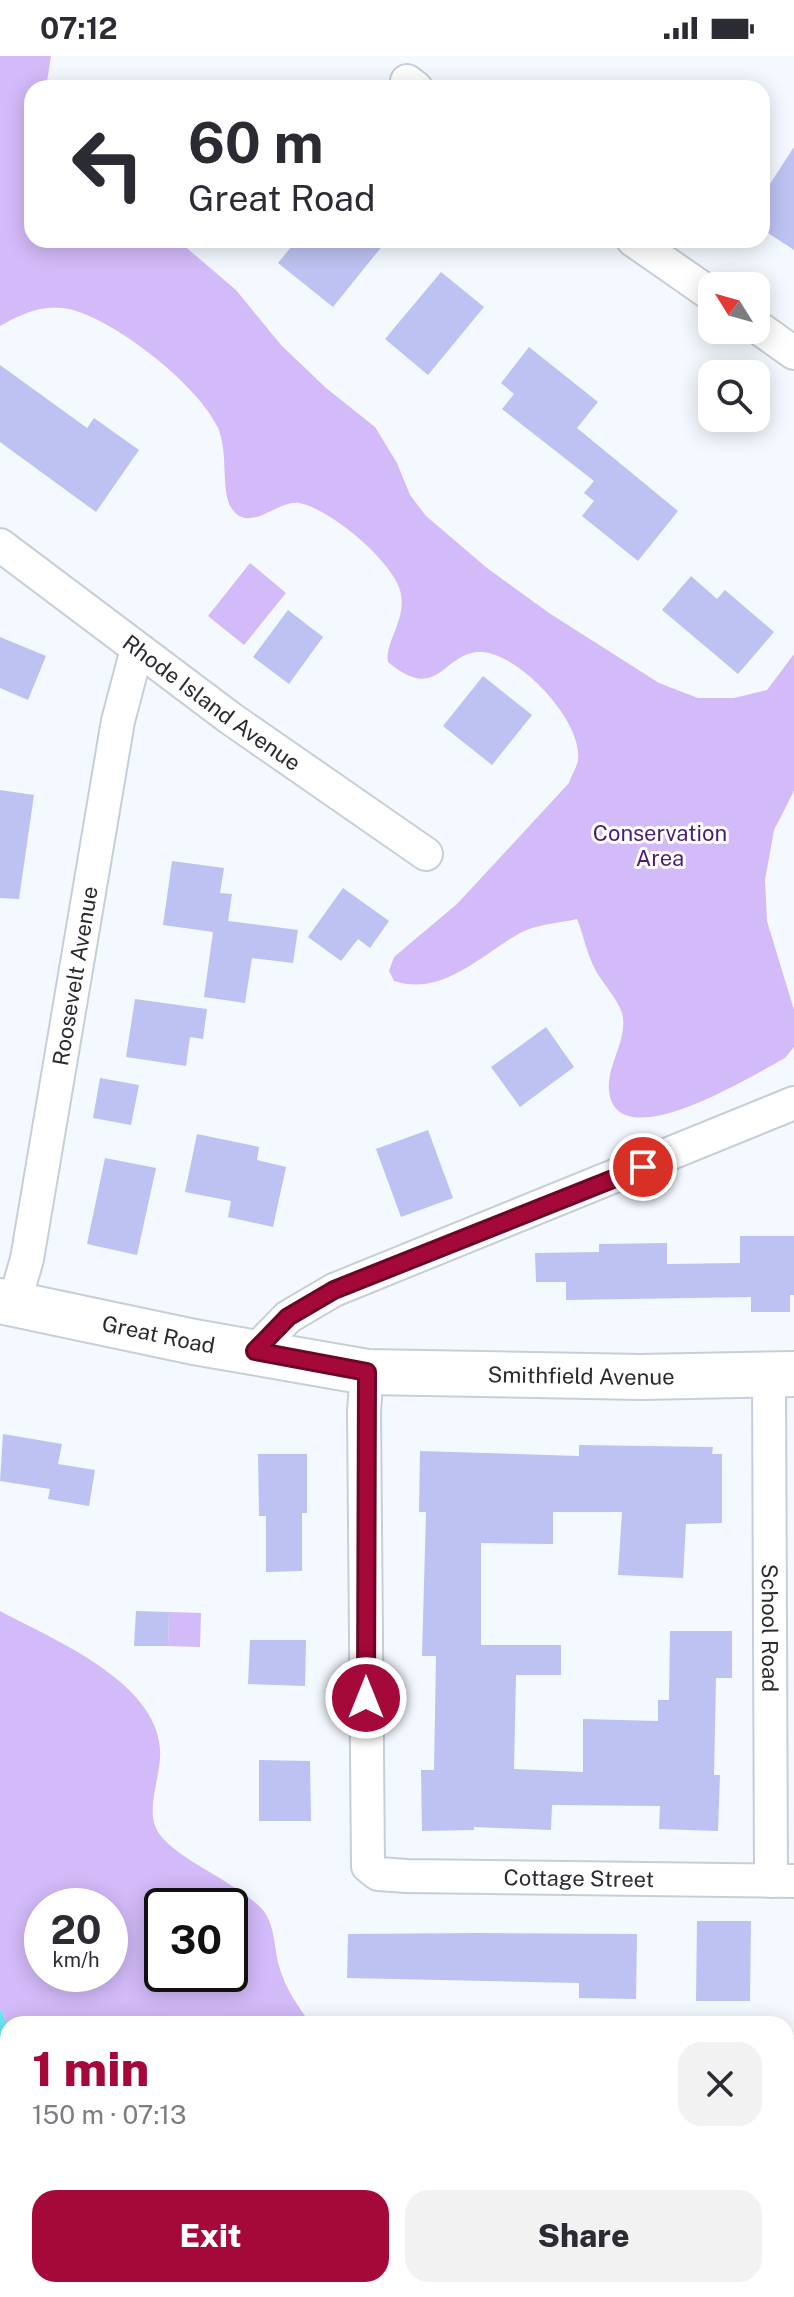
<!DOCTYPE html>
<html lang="en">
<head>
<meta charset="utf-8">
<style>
	:root { --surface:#fff; --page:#f2f2f3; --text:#2b2b33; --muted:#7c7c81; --accent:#a5093a }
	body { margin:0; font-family:"Public Sans",sans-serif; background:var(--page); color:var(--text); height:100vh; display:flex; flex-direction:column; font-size:30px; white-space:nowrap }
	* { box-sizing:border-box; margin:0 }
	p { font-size:26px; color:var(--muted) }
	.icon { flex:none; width:44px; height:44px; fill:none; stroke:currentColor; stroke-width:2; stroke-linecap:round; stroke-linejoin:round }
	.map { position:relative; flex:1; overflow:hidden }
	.side { position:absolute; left:0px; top:1960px; width:794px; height:282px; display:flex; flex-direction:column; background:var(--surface); border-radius:24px 24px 0 0; box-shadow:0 4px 20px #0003 }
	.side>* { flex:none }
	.guide { position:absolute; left:24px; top:24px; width:746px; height:168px; border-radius:24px; box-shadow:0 4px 20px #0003; background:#fff; color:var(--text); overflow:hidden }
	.needle { width:52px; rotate:307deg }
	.fabs { position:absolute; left:698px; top:216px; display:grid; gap:16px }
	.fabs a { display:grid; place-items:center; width:72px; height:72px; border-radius:16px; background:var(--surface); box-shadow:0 4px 20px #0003; font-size:40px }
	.speed { position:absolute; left:24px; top:1832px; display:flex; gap:16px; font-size:40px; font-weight:700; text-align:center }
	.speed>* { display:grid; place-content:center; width:104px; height:104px; border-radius:50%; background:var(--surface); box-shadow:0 4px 20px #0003; line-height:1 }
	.speed small { font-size:20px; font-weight:400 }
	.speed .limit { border:4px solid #111; border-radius:12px; background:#fff; color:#111 }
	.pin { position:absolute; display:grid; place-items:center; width:68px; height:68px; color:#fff; margin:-34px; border:4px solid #fff; border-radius:50%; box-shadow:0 2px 8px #0007 }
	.me { position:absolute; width:88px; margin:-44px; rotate:0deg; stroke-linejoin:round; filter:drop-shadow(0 0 6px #0008) }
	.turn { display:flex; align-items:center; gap:28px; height:168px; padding:0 32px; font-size:36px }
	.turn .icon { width:104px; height:104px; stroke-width:2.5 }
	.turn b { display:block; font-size:56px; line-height:68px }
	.round { display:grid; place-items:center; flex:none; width:84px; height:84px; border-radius:24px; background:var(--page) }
	.headline { display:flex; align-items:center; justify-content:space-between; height:136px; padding:0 32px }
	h1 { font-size:48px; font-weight:800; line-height:60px; color:var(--accent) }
	.cta { display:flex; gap:16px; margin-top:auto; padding:16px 32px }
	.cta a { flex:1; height:92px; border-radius:24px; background:var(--accent); color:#fff; font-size:32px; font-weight:800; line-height:92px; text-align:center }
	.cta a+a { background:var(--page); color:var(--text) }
	.status { display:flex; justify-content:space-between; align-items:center; height:56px; padding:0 40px; background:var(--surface); direction:ltr }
	.status svg { height:22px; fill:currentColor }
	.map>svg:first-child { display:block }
</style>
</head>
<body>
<div class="status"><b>07:12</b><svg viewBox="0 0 49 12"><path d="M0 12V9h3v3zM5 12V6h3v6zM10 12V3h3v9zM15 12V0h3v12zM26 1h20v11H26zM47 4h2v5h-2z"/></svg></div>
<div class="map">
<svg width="794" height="2241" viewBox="0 0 794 2241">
	<rect width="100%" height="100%" fill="#f4f9ff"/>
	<g fill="#d3baf9" fill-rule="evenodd">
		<path d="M0,0H51L46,32H32V184H176L182,188L236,234L281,289L326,332L375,371L397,407L410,439L426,460L487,512L549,557L659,627L698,642H734L767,634L794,598V735L774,774L765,824L767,865L794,954V991L785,1002C758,1016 617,1105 609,1035C606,1009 629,983 622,957C617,942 603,928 596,915C587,899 584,880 577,863C560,867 538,868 522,876C481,898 444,941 394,925L389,915L394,901L457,848L569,727C571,720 577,711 578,704C583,665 519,597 481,596C443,595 439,649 388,606C384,585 410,561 399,531C387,501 330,453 299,447C277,444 250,478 232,453C220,436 229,397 218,372C199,329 109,258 63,252C40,249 19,259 0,270Z"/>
		<polygon points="250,507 286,537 244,589 208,560"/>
		<path d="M0,1555C52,1583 156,1625 160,1693C162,1717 146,1750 156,1772C168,1800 234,1824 261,1852C275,1866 274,1892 279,1910C285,1932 297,1949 311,1968L8,1970L0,1953ZM42,1850H110V1918H42ZM162,1850H230V1918H162Z"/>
		<polygon points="169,1556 201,1557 200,1591 168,1590"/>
		<polygon points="786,2112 794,2114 794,2217 786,2216"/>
	</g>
	<polygon fill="#6ae5f9" points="0,1953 8,1970 8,2234 786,2234 786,2216 794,2217 794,2241 0,2241"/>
	<g fill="#bdc2f2">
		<polygon points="794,91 794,194 762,173 762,140"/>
		<polygon points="297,184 387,184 333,251 278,207"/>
		<polygon points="441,216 484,251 428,319 385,283"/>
		<polygon points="529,291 598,346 577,372 678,455 638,505 582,460 594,445 584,437 594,425 502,353 514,338 501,327"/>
		<polygon points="0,309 87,372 94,362 139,394 96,456 0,386"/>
		<polygon points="691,520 717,543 725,534 774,576 738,618 662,554"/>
		<polygon points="288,554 323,581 289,628 253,601"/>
		<polygon points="0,581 46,600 28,644 0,632"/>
		<polygon points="483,620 532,659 492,709 443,670"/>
		<polygon points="0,734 34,739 19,843 0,842"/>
		<polygon points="172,805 224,812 220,837 232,838 228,865 298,874 293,907 252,902 245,947 204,941 213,876 163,869"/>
		<polygon points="343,832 389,865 370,892 358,883 341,905 308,881"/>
		<polygon points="135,943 207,953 203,983 190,981 186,1010 126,1001"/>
		<polygon points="546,971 574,1011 520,1051 491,1011"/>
		<polygon points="100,1022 139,1029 131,1069 93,1062"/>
		<polygon points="428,1074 453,1142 401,1161 376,1093"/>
		<polygon points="197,1078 259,1091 257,1104 286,1111 273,1171 228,1161 231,1145 185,1136"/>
		<polygon points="105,1102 156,1112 137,1199 87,1188"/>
		<polygon points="740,1180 794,1180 794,1239 790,1239 790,1256 751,1256 751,1241 566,1244 566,1226 536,1226 535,1197 599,1196 599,1188 667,1187 667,1208 740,1207"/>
		<polygon points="3,1378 62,1388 58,1408 95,1414 89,1450 48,1443 50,1433 0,1425"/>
		<polygon points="579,1389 713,1391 712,1398 722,1398 722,1467 686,1468 683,1522 618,1519 622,1456 553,1456 553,1488 481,1487 481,1589 561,1589 561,1619 516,1619 514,1713 583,1716 583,1663 658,1665 658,1644 669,1644 670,1575 732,1575 732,1622 716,1622 714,1719 720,1719 718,1775 659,1773 660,1750 552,1749 551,1774 474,1771 474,1774 422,1775 421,1714 434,1714 436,1600 422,1600 426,1456 419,1456 420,1395 579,1400"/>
		<polygon points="258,1398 307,1398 307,1457 302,1457 302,1515 266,1516 266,1460 259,1460"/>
		<polygon points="136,1555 169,1556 168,1590 134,1590"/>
		<polygon points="250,1584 306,1584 305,1630 248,1628"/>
		<polygon points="259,1704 310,1705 311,1765 259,1765"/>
		<polygon points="697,1865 751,1865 750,1945 696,1945"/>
		<polygon points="479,1877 637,1878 636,1943 579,1942 579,1927 347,1922 348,1878"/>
	</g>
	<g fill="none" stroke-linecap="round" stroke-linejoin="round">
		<defs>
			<g id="minor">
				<polyline points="407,25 416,32"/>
				<polyline points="633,184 712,239"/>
				<polyline points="756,270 794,297"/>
				<path id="s1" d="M0,489L230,662L426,798"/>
				<path id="s2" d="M14,1248L27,1203L118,665L137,593"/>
				<polyline points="255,1295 288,1261 334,1234 794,1047"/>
				<path id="s3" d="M367,1316L364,1355L368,1810L378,1818L407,1820L794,1825"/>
				<path id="s4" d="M769,1318L771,1825"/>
			</g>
			<g id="secondary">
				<path id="s5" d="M0,1245L194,1286L367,1316L641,1321L794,1318"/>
			</g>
		</defs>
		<use href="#minor" stroke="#c6ced7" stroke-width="36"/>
		<use href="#secondary" stroke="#c6ced7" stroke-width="48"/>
		<use href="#minor" stroke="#fff" stroke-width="32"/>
		<use href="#secondary" stroke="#fff" stroke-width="44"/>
	</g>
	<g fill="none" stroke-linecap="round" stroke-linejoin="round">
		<defs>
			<polyline id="route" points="366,1642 367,1316 255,1295 288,1261 334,1234 643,1111"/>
		</defs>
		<use href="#route" stroke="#6b0626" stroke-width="20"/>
		<use href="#route" stroke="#a5093a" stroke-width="14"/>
	</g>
	<g text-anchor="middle" stroke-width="6" stroke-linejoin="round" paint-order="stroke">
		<g font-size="22" fill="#292b2f" stroke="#fff">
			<text dy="8" stroke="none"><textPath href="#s1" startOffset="264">Rhode Island Avenue</textPath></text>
			<text dy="8" stroke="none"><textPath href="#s2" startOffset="334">Roosevelt Avenue</textPath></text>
			<text dy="8" stroke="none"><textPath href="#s5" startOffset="162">Great Road</textPath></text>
			<text dy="8" stroke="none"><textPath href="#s5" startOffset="588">Smithfield Avenue</textPath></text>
			<text dy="8" stroke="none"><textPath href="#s4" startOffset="254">School Road</textPath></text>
			<text dy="8" stroke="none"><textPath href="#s3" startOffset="708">Cottage Street</textPath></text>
		</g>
		<g font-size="22" fill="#4a1d75" stroke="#fff">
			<text x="660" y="785">Conservation<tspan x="660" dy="25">Area</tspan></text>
		</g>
	</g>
</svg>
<div class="fabs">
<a><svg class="needle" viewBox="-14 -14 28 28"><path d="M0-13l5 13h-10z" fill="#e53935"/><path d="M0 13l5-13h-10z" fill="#7c7c81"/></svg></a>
<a><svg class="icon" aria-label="search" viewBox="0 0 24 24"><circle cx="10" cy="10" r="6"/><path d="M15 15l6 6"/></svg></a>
</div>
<div class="speed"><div>20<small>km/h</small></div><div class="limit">30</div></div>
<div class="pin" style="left:643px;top:1111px;background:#d93025"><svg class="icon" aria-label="arrive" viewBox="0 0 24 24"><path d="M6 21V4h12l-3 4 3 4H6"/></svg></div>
<svg class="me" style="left:366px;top:1642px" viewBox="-20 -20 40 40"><circle r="17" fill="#a5093a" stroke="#fff" stroke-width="3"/><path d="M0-11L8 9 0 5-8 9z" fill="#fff"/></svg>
<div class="guide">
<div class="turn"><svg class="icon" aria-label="left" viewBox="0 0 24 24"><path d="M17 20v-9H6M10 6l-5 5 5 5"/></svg><div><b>60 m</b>Great Road</div></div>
</div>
<section class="side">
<div class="headline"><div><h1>1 min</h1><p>150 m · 07:13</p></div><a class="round"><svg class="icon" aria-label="close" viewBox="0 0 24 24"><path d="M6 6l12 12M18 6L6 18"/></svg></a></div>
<div class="cta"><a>Exit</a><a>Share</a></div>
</section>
</div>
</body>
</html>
